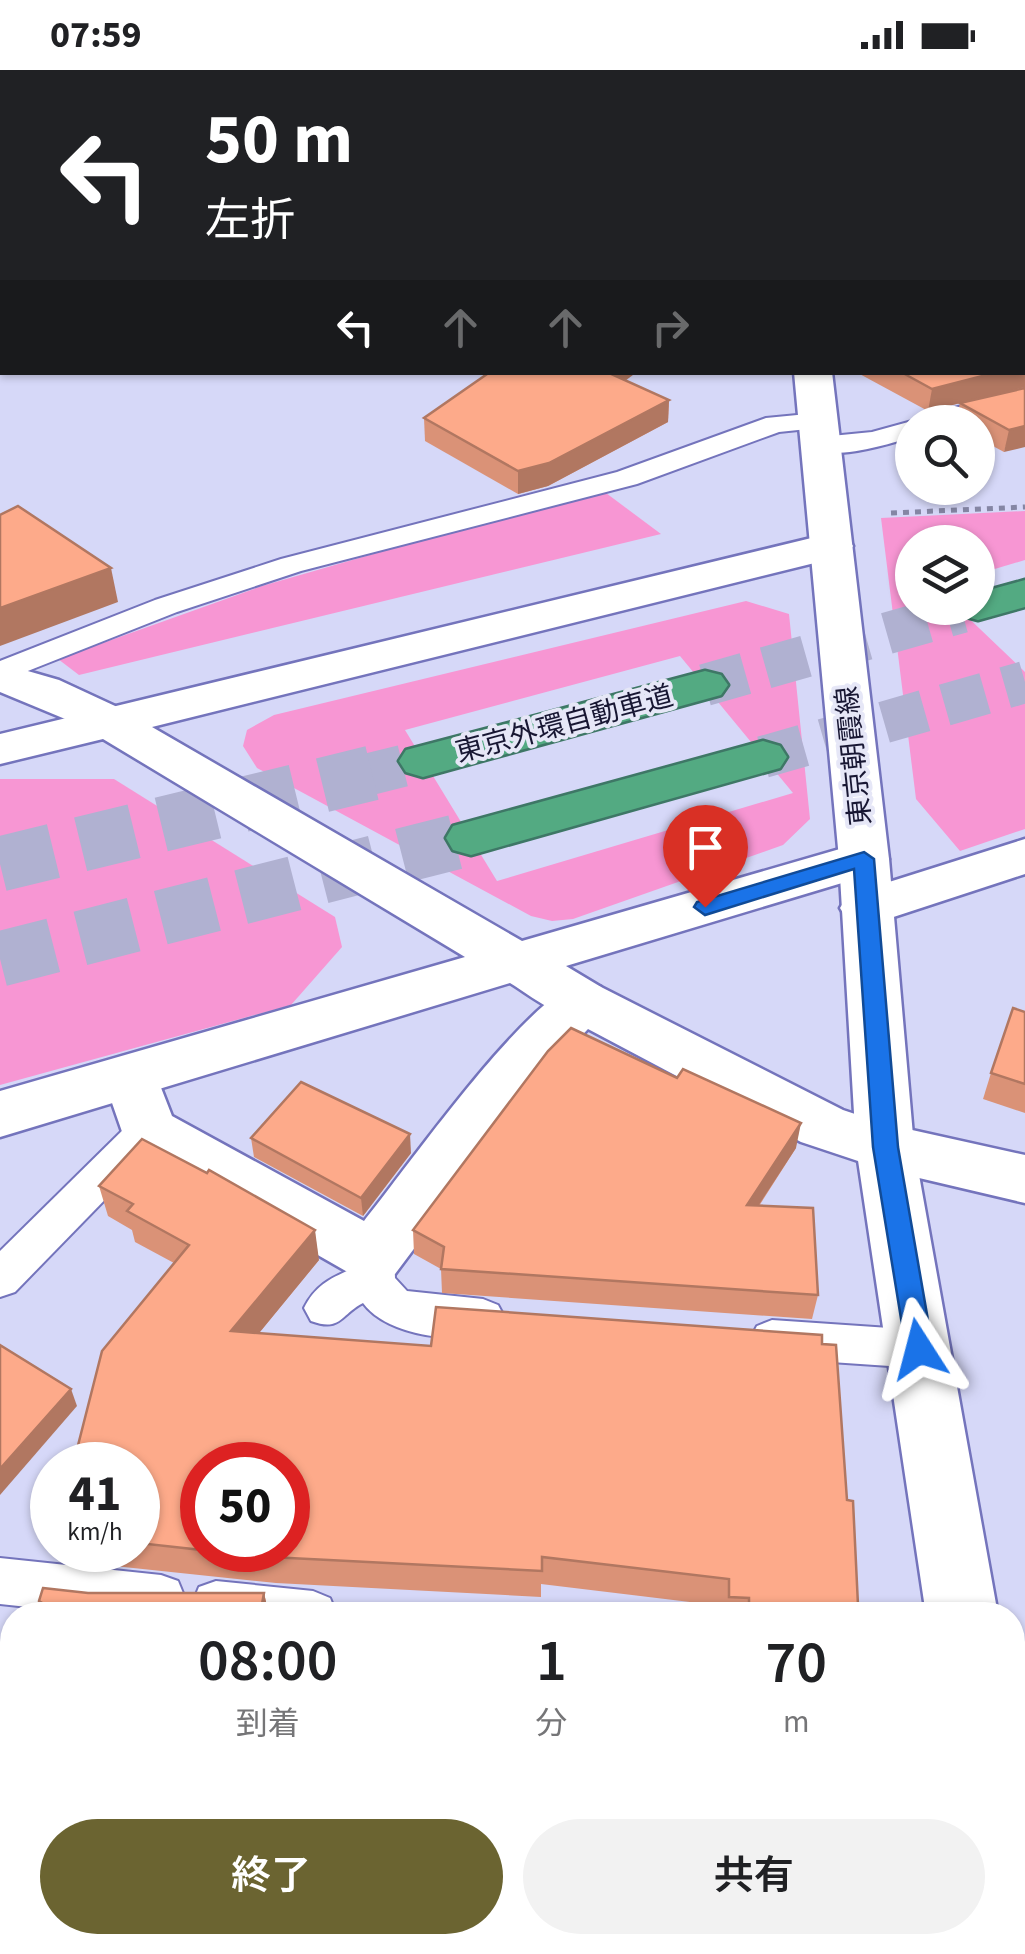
<!DOCTYPE html>
<html lang="ja">
<head>
<meta charset="utf-8">
<style>
	:root { --surface:#fff; --page:#f2f2f2; --text:#202124; --muted:#757577; --accent:#6b6431 }
	body { margin:0; font-family:"Source Sans 3","Noto Sans JP",sans-serif; background:var(--page); color:var(--text); height:100vh; display:flex; flex-direction:column; font-size:38px; white-space:nowrap }
	* { box-sizing:border-box; margin:0 }
	p { font-size:32px; color:var(--muted) }
	.icon { flex:none; width:55px; height:55px; fill:none; stroke:currentColor; stroke-width:2; stroke-linecap:round; stroke-linejoin:round }
	.map { position:relative; flex:1; overflow:hidden }
	.details { position:absolute; left:0px; top:1532px; width:1025px; height:352px; display:flex; flex-direction:column; background:var(--surface); border-radius:40px 40px 0 0; box-shadow:0 2px 8px #0004 }
	.details>* { flex:none }
	.guide { position:absolute; left:0px; top:0px; width:1025px; height:305px; box-shadow:0 2px 8px #0004; background:#202124; color:#fff; overflow:hidden }
	.buttons { position:absolute; left:895px; top:335px; display:grid; gap:20px }
	.buttons a { display:grid; place-items:center; width:100px; height:100px; border-radius:50%; background:var(--surface); box-shadow:0 2px 8px #0004; font-size:50px }
	.speed { position:absolute; left:30px; top:1372px; display:flex; gap:20px; font-size:50px; font-weight:700; text-align:center }
	.speed>* { display:grid; place-content:center; width:130px; height:130px; border-radius:50%; background:var(--surface); box-shadow:0 2px 8px #0004; line-height:1 }
	.speed small { font-size:25px; font-weight:400 }
	.speed .limit { border:15px solid #d22; background:#fff; color:#111 }
	.pin { position:absolute; display:grid; place-items:center; width:85px; height:85px; color:#fff; margin:-102px -42px; border-radius:50% 50% 50% 0; rotate:-45deg; box-shadow:0 0 10px #0007 }
	.pin .icon { rotate:45deg }
	.me { position:absolute; width:110px; margin:-55px; rotate:351deg; stroke-linejoin:round; filter:drop-shadow(0 0 8px #0008) }
	.turn { display:flex; align-items:center; gap:35px; height:210px; padding:0 40px; font-size:45px }
	.turn .icon { width:130px; height:130px; stroke-width:2.5 }
	.turn b { display:block; font-size:70px; line-height:85px }
	.lanes { display:flex; align-items:center; height:95px; padding:0 40px; background:#0003; justify-content:center; gap:50px; direction:ltr }
	.lanes .off { opacity:.35 }
	.eta { display:flex; justify-content:space-evenly; align-items:center; height:170px; text-align:center }
	.eta b { font-size:60px; font-weight:600; line-height:70px }
	.action { display:flex; gap:20px; margin-top:auto; padding:20px 40px }
	.action a { flex:1; height:115px; border-radius:60px; background:var(--accent); color:#fff; font-size:40px; font-weight:600; line-height:115px; text-align:center }
	.action a+a { background:var(--page); color:var(--text) }
	.status { display:flex; justify-content:space-between; align-items:center; height:70px; padding:0 50px; background:var(--surface); direction:ltr }
	.status svg { height:28px; fill:currentColor }
	.map>svg:first-child { display:block }
</style>
</head>
<body>
<div class="status"><b>07:59</b><svg viewBox="0 0 49 12"><path d="M0 12V9h3v3zM5 12V6h3v6zM10 12V3h3v9zM15 12V0h3v12zM26 1h20v11H26zM47 4h2v5h-2z"/></svg></div>
<div class="map">
<svg width="1025" height="1884" viewBox="0 0 1025 1884">
	<rect width="100%" height="100%" fill="#d6d8f8"/>
	<g fill="#f796d3" fill-rule="evenodd">
		<polygon points="606,423 661,464 79,605 58,589 262,516 446,463"/>
		<polygon points="1025,441 1025,490 978,504 978,472 912,472 912,538 958,538 1025,602 1025,759 960,781 916,729 881,448"/>
		<path d="M746,531L789,544L810,749L783,775L573,849L552,851L531,846L257,698L243,676L247,660L274,645ZM680,586L793,723L497,811L405,660Z"/>
		<polygon points="0,709 114,709 335,847 342,877 291,935 0,1015"/>
	</g>
	<g fill="none" stroke-linecap="round" stroke-linejoin="round">
		<g stroke="#b0b1d1" stroke-width="42" stroke-dasharray="42 21" stroke-linecap="butt">
			<polyline points="705,615 962,542"/>
			<polyline points="763,687 1025,612"/>
			<polyline points="362,706 423,691"/>
		</g>
		<g stroke="#b0b1d1" stroke-width="55" stroke-dasharray="55 28" stroke-linecap="butt">
			<polyline points="0,794 372,703"/>
			<polyline points="0,889 471,768"/>
		</g>
		<defs>
			<g id="service">
				<polygon points="1025,319 1025,335 962,352 921,352 925,346"/>
				<polygon points="818,343 831,351 827,357 779,362 637,414 301,501 177,542 0,612 0,591 155,530 281,489 617,402 766,348"/>
				<path d="M912,351L918,352H912V367C890,374 824,394 808,375L821,367L872,362Z"/>
				<polygon points="148,1044 162,1049 168,1060 162,1071 15,1222 0,1227 0,1181 134,1049"/>
				<path d="M373,1168L388,1174L394,1186L395,1208L407,1221L483,1229L498,1235L505,1248L498,1261C460,1275 388,1267 363,1233C340,1245 341,1262 311,1251L304,1238C315,1216 330,1208 352,1199V1186L358,1174Z"/>
				<polygon points="772,1250 919,1260 935,1266 941,1279 935,1292 919,1298 772,1288 757,1282 750,1269 757,1256"/>
				<polygon points="0,1488 161,1505 178,1511 185,1528 177,1545 102,1545 0,1534"/>
				<polygon points="216,1511 313,1521 330,1528 337,1545 196,1545 192,1534 199,1517"/>
			</g>
			<g id="minor">
				<polygon points="312,0 347,0 348,2 313,2"/>
				<polygon points="0,593 59,610 128,642 135,653 128,664 111,668 0,622"/>
				<polygon points="1025,769 1025,804 866,856 848,851 840,838 848,825"/>
				<path d="M582,911L601,917L843,1040L885,1054L1025,1085V1133L885,1100L801,1072L588,959L545,1004L395,1204L373,1212L351,1204L127,1076L103,1007L111,992L131,985L151,992L172,1046L364,1151C407,1098 525,928 582,911Z"/>
			</g>
			<path id="tertiary" d="M832,463L847,467L853,476L847,485L152,657L522,871L864,772L882,777L889,789L882,801L566,896L601,917L609,931L601,945C566,956 539,931 510,913L0,1067V1021L465,887L103,669L0,694V664Z"/>
			<g id="secondary">
				<polygon points="794,302 832,302 889,789 914,1077 998,1545 926,1545 856,1077 839,789"/>
				<polygon points="1012,1832 1025,1837 1025,1884 972,1884 971,1872 1012,1872"/>
			</g>
			<g id="motorway">
				<polygon points="1025,510 1025,537 978,550 963,546 956,538 978,538 978,523"/>
				<polygon points="705,601 721,605 728,615 721,625 423,707 406,702 399,691 406,680"/>
				<polygon points="763,671 780,676 787,687 780,698 471,785 453,780 446,768 453,756"/>
			</g>
		</defs>
		<use href="#service" stroke="#7474bc" stroke-width="4"/>
		<use href="#minor" stroke="#7474bc" stroke-width="5"/>
		<use href="#tertiary" stroke="#7474bc" stroke-width="5"/>
		<use href="#secondary" stroke="#7474bc" stroke-width="5"/>
		<use href="#motorway" stroke="#3e7766" stroke-width="5"/>
		<polyline stroke="#8586a4" stroke-width="5" stroke-dasharray="6 6" stroke-linecap="butt" points="891,443 1025,437"/>
		<use href="#service" fill="#fff" fill-rule="evenodd"/>
		<use href="#minor" fill="#fff" fill-rule="evenodd"/>
		<use href="#tertiary" fill="#fff" fill-rule="evenodd"/>
		<use href="#secondary" fill="#fff" fill-rule="evenodd"/>
		<use href="#motorway" fill="#53aa82" fill-rule="evenodd"/>
	</g>
	<g fill="#da9277">
		<polygon points="1025,0 1025,317 928,341 856,302 1022,302 1022,2"/>
		<polygon points="626,311 669,330 668,352 548,416 518,424 425,371 424,348"/>
		<polygon points="1025,318 1004,382 978,368 978,352 956,352 960,333"/>
		<polygon points="1025,942 1025,1043 983,1029 991,1003"/>
		<polygon points="251,1068 411,1083 363,1146 254,1087"/>
		<polygon points="796,1078 759,1136 818,1225 812,1249 442,1223 441,1199 414,1184 413,1160"/>
		<polygon points="99,1116 319,1190 259,1263 431,1276 822,1274 847,1430 858,1535 855,1545 723,1545 723,1536 541,1514 541,1527 276,1513 67,1491 62,1480 138,1480 138,1395 174,1193 135,1172 132,1160 108,1146"/>
		<polygon points="88,1523 264,1523 269,1545 46,1545 39,1531"/>
		<polygon points="136,1872 937,1872 938,1884 554,1884 519,1880 519,1884 180,1884"/>
	</g>
	<g fill="#b17761">
		<polygon points="1022,296 1025,296 1025,317 928,341 932,319 998,302 1022,302"/>
		<polygon points="607,302 637,302 606,325"/>
		<polygon points="669,330 668,352 548,416 518,424 518,401"/>
		<polygon points="1025,356 1025,377 1004,382 1009,360"/>
		<polygon points="111,498 118,532 0,576 0,538"/>
		<polygon points="801,1053 796,1078 743,1159 747,1135"/>
		<polygon points="410,1064 411,1083 363,1146 361,1128"/>
		<polygon points="315,1160 319,1190 237,1290 231,1261"/>
		<polygon points="71,1319 77,1336 0,1425 0,1399"/>
		<polygon points="264,1523 269,1545 260,1545"/>
		<polygon points="12,1757 12,1817 0,1852 0,1791"/>
	</g>
	<g fill="#fdaa8a" stroke="#b17761" stroke-width="2.5">
		<polygon points="506,0 1025,0 1025,62 1022,63 1022,2 500,2"/>
		<polygon points="1022,63 1025,76 1025,296 1022,296"/>
		<polygon points="490,302 607,302 669,330 549,393 518,401 424,348"/>
		<polygon points="901,302 998,302 932,319"/>
		<polygon points="1025,318 1025,356 1009,360 960,333"/>
		<polygon points="18,436 111,498 0,538 0,445"/>
		<polygon points="1013,938 1025,942 1025,1014 991,1003"/>
		<polygon points="571,958 677,1008 683,999 801,1053 747,1135 813,1138 818,1225 441,1199 444,1177 413,1160 548,981"/>
		<polygon points="301,1012 410,1064 361,1128 251,1068"/>
		<polygon points="142,1069 207,1103 209,1100 315,1160 231,1261 431,1276 436,1237 822,1265 822,1274 836,1275 847,1430 853,1431 858,1535 845,1535 846,1545 749,1545 749,1528 729,1527 729,1509 542,1487 542,1501 270,1487 205,1480 288,1480 288,1395 202,1395 202,1480 138,1473 138,1395 73,1395 102,1281 189,1175 127,1141 133,1134 99,1116"/>
		<polygon points="0,1275 71,1319 0,1399"/>
		<polygon points="43,1518 88,1523 264,1523 260,1545 62,1545 39,1531"/>
		<polygon points="0,1580 12,1581 12,1757 0,1791"/>
		<polygon points="202,1872 518,1872 517,1882 483,1878 482,1884 211,1884 214,1875"/>
		<polygon points="632,1872 937,1872 938,1884 741,1884"/>
	</g>
	<polygon fill="#1a73e8" stroke="#114b97" stroke-width="2.5" points="864,782 874,789 898,1077 933,1279 929,1287 919,1291 910,1287 906,1279 873,1077 854,799 705,845 694,837 697,832"/>
	<g text-anchor="middle" stroke-width="8" stroke-linejoin="round" paint-order="stroke">
		<g font-size="28" fill="#181733" stroke="#e6e7f7">
			<text transform="translate(564 653) rotate(-15)" y="10">東京外環自動車道</text>
			<text transform="translate(853 686) rotate(-96)" y="10">東京朝霞線</text>
		</g>
	</g>
</svg>
<div class="buttons">
<a><svg class="icon" aria-label="search" viewBox="0 0 24 24"><circle cx="10" cy="10" r="6"/><path d="M15 15l6 6"/></svg></a>
<a><svg class="icon" aria-label="layers" viewBox="0 0 24 24"><path d="M12 4l9 5-9 5-9-5zM3 14l9 5 9-5"/></svg></a>
</div>
<div class="speed"><div>41<small>km/h</small></div><div class="limit">50</div></div>
<div class="pin" style="left:705px;top:837px;background:#d93025"><svg class="icon" aria-label="arrive" viewBox="0 0 24 24"><path d="M6 21V4h12l-3 4 3 4H6"/></svg></div>
<svg class="me" style="left:919px;top:1279px" viewBox="-20 -20 40 40"><path d="M0-17L14 15 0 8-14 15z" fill="#1a73e8" stroke="#fff" stroke-width="4"/></svg>
<div class="guide">
<div class="turn"><svg class="icon" aria-label="left" viewBox="0 0 24 24"><path d="M17 20v-9H6M10 6l-5 5 5 5"/></svg><div><b>50 m</b>左折</div></div>
<div class="lanes"><svg class="icon" aria-label="left" viewBox="0 0 24 24"><path d="M17 20v-9H6M10 6l-5 5 5 5"/></svg><svg class="icon off" aria-label="ahead" viewBox="0 0 24 24"><path d="M12 20V5M6 11l6-6 6 6"/></svg><svg class="icon off" aria-label="ahead" viewBox="0 0 24 24"><path d="M12 20V5M6 11l6-6 6 6"/></svg><svg class="icon off" aria-label="right" viewBox="0 0 24 24"><path d="M7 20v-9h11M14 6l5 5-5 5"/></svg></div>
</div>
<section class="details">
<div class="eta">
<div><b>08:00</b><p>到着</p></div>
<div><b>1</b><p>分</p></div>
<div><b>70</b><p>m</p></div>
</div>
<div class="action"><a>終了</a><a>共有</a></div>
</section>
</div>
</body>
</html>
